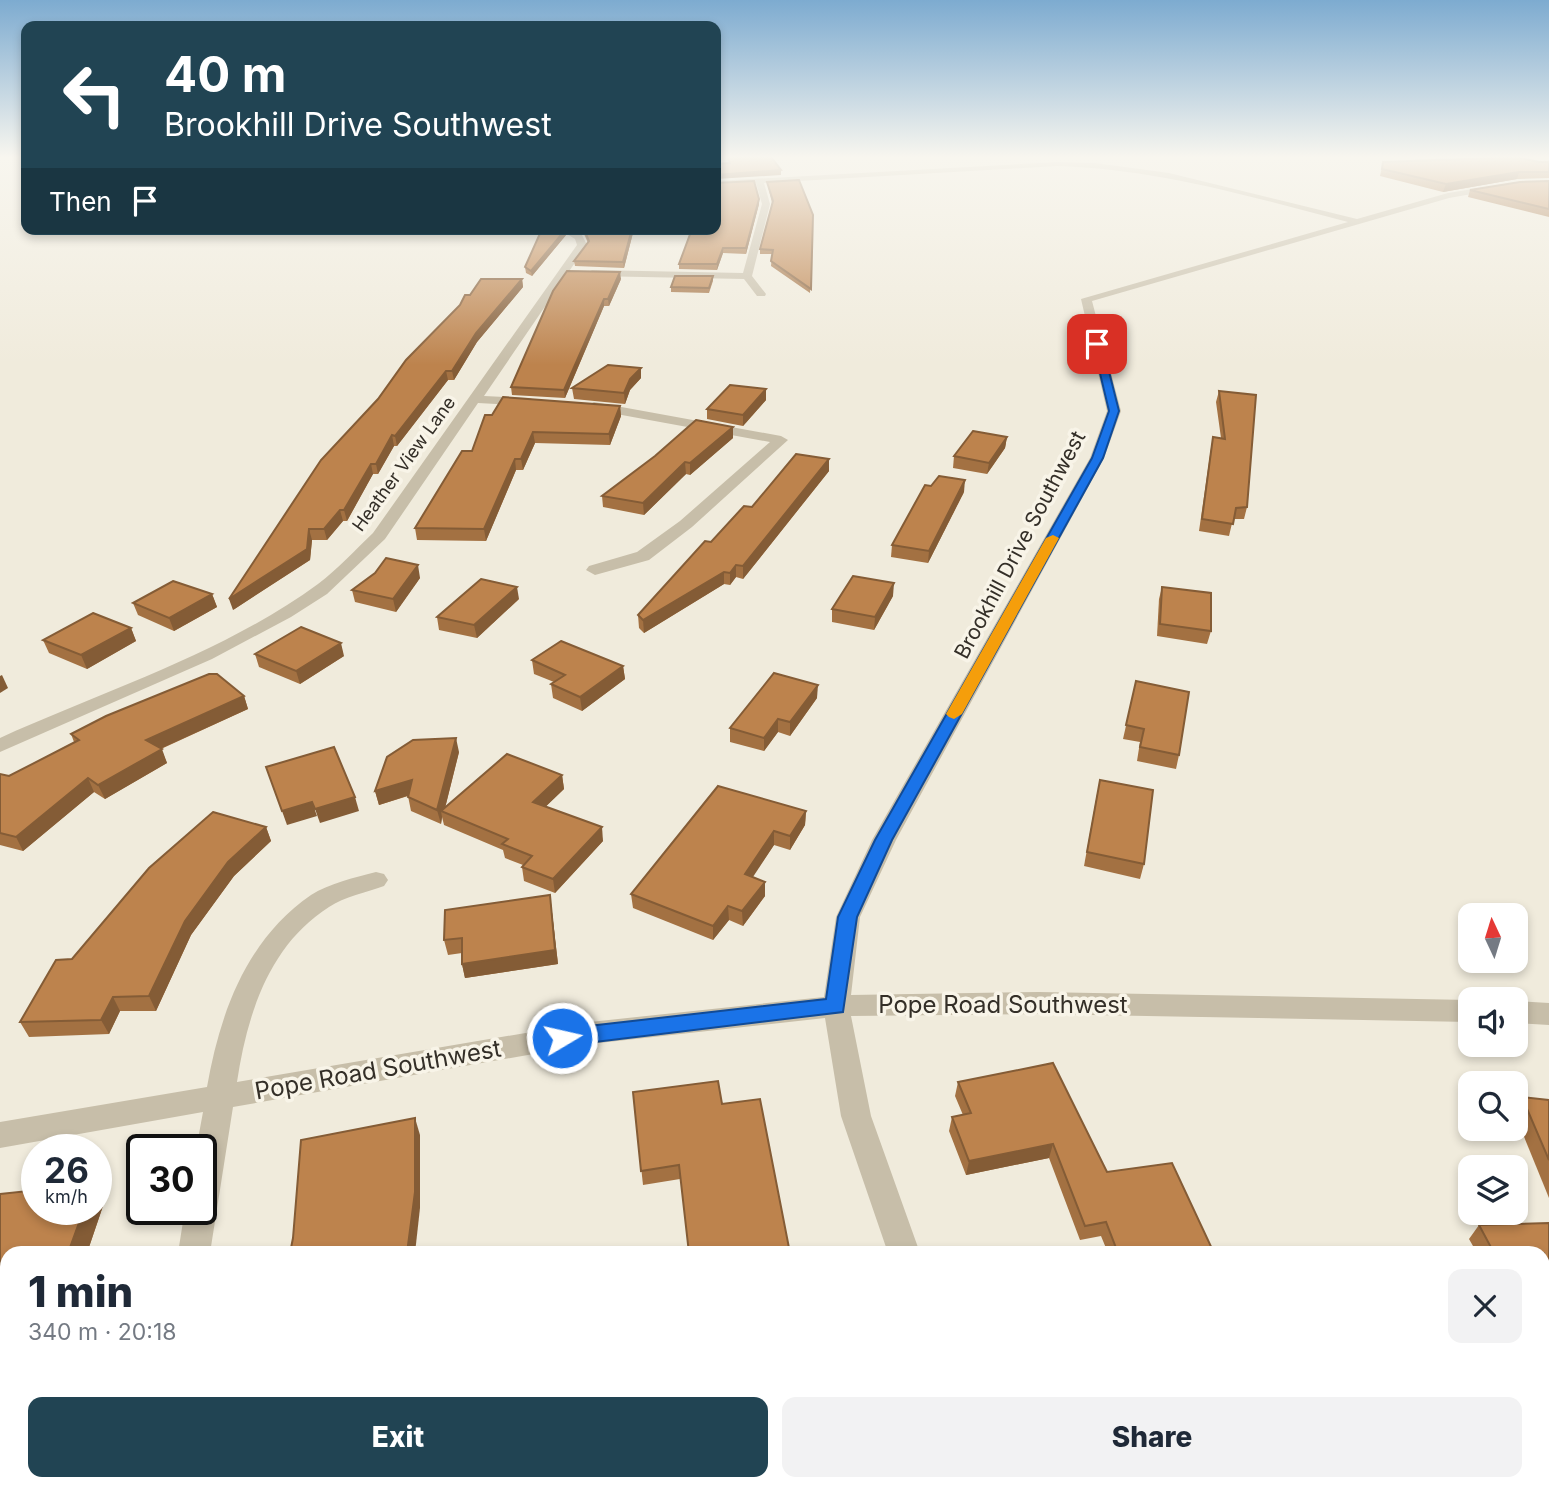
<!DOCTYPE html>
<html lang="en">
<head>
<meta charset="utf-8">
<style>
	:root { --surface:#fff; --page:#f2f2f3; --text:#1f2937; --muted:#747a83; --accent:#214453 }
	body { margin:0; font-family:Inter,sans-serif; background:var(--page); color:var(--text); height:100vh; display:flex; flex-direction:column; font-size:26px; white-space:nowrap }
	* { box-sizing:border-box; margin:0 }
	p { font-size:23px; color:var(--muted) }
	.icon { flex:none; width:38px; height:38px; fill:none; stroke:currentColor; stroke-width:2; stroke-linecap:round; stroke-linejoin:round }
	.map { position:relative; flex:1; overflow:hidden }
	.sheet { position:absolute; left:0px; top:1246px; width:1550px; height:245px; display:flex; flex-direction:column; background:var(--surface); border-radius:21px 21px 0 0; box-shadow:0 4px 10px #0003 }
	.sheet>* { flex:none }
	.top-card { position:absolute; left:21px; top:21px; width:700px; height:214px; border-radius:14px; box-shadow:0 4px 10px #0003; background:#214453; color:#fff; overflow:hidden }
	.needle { width:46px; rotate:356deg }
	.buttons { position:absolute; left:1458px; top:903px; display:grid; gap:14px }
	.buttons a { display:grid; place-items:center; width:70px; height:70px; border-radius:14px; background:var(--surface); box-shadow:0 4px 10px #0003; font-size:35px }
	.speed { position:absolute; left:21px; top:1134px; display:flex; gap:14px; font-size:35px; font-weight:700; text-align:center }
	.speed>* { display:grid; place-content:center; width:91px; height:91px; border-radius:50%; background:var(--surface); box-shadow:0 4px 10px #0003; line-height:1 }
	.speed small { font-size:18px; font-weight:400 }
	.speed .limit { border:4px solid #111; border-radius:10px; background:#fff; color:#111 }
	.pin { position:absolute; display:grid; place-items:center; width:60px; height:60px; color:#fff; margin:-30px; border-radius:14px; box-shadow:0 4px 10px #0006 }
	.me { position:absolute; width:77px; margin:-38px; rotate:81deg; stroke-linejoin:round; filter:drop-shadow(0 0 5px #0008) }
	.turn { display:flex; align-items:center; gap:24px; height:147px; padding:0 28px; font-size:32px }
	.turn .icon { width:91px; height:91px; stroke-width:2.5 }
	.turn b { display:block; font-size:49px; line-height:60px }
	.then { display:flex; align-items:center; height:66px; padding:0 28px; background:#0003; gap:14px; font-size:26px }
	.round { display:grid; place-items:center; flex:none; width:74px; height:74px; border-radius:14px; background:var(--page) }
	.summary { display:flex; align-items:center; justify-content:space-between; height:119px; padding:0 28px }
	h1 { font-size:42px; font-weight:800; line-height:52px }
	.cta { display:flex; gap:14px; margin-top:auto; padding:14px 28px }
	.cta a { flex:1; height:80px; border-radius:14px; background:var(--accent); color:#fff; font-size:28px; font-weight:800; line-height:80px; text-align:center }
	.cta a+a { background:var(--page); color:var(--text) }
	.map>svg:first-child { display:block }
</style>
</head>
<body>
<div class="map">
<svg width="1549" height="1491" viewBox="0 0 1549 1491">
	<rect width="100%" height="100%" fill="#f0ebdc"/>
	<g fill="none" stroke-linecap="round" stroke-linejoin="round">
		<g fill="#c7bea9" fill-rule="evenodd">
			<path d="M1057,162L1095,163L1169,173L1357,219L1448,193L1517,182L1549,181V185L1517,186L1449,198L1092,301L1121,411L1104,458L896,840L860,917L851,995L1039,992L1470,1000V1022L1039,1014L851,1016L871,1116L920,1253H888L841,1116L825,1018L590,1044L233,1107L210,1253H178L185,1209H201V1150H196L203,1112L0,1148V1122L207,1087C220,1013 246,940 311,895C328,884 356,877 376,872L384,874L388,880L384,886C367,892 344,897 329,907C269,945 247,1015 237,1082L590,1022L824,997L836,917L872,840L1090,458L1107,411L1081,299L1348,222C1252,197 1157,169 1057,166L764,183L770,204L752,276L766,294L765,296H757L744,279L592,276L587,273L592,270L743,273L762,204L756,183L716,185V181Z"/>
			<path d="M572,231L582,235L587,245L484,396L530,398L537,402L530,406L478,403L385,539L327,594L291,617L212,659L0,752V738C106,690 224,653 318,584C338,569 355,550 373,533L577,245L575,239L567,234Z"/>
			<polygon points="594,402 781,436 788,440 692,527 649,560 595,575 586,570 589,566 637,552 680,521 770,442 589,409 587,406"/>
			<polygon points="1516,1001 1549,1003 1549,1025 1516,1023"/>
			<polygon points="126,1484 164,1484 162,1491 124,1491"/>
		</g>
	</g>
	<g fill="#a37142">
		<polygon points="1383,162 1549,162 1549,178 1517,179 1443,192 1380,176"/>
		<polygon points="1549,181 1549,217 1468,197 1470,190"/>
		<polygon points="767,182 813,215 810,293 771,266 772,254 760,254 760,249 772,203"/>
		<polygon points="716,183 759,199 759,204 746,254 723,253 717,270 679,269 679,264"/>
		<polygon points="542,229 571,229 532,276 526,273 525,267"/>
		<polygon points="580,229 634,229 624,268 575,266 574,261 588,243 584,234 580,232"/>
		<polygon points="713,276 713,281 709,293 671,292 671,287"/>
		<polygon points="522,279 523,287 477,342 454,380 448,380 397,446 394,446 378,474 373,474 347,521 343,521 327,540 312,540 310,560 233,610 470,295"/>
		<polygon points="621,279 609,306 604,306 565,398 512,395 511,387"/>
		<polygon points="641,368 641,378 630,390 625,404 574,399 572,388"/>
		<polygon points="766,389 766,400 743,426 707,419 707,409"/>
		<polygon points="1219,391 1247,507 1244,519 1233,519 1229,536 1199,531 1211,448 1213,437 1221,438 1216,402"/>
		<polygon points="620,406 621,416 610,445 535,443 523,470 516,470 486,541 417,540 415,528 472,451"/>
		<polygon points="733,427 733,438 690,475 686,474 644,515 603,507 602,496"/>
		<polygon points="1007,437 1005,448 987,474 953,468 954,456"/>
		<polygon points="829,459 829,471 743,579 736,577 730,585 724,584 644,633 639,628 638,615 711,542 752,507"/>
		<polygon points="964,492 928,563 891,557 892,545"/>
		<polygon points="420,578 396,612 355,602 352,590"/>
		<polygon points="1162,587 1211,631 1207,644 1157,636 1159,599"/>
		<polygon points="212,594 217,607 174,631 138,615 133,603"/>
		<polygon points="893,596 874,630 832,622 832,609"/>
		<polygon points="519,599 477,638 439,630 437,617"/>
		<polygon points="131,628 136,641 87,669 49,653 43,640"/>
		<polygon points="255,654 344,656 300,684 259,667"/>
		<polygon points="532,660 623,666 625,679 582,711 553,698 551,684 554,682 534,674"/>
		<polygon points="1136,681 1179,755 1176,769 1137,761 1140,742 1123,739"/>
		<polygon points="244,696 248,709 161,749 167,763 105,799 94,792 23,851 0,845 0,774 9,776 74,742 71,734"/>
		<polygon points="817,698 790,736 778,732 764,751 730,742 730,728"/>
		<polygon points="459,752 445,808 562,775 564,789 546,806 603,841 555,893 524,881 522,867 523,865 505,858 503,850 444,825 442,817 441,824 411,811 408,796 379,805 375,791"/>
		<polygon points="1097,794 1144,864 1140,879 1084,866"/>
		<polygon points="806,811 805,825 790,850 774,845 752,877 765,896 743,926 729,920 713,940 633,908 631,894"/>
		<polygon points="266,827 271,841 234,876 191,935 156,1011 120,1011 109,1034 29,1037 20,1022 72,959"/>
		<polygon points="550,895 558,964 465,978 462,964 462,953 448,955 444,940"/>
		<polygon points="958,1082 1107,1172 1214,1253 1108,1253 1101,1236 1080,1240 1049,1158 966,1175 949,1131 952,1117 963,1115 955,1096"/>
		<polygon points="633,1092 722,1104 680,1179 643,1185"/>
		<polygon points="1522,1097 1549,1100 1549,1198 1516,1117 1516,1108"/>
		<polygon points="96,1190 104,1203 87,1253 7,1253 7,1443 0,1444 0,1194 96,1209"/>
		<polygon points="1549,1223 1549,1340 1544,1340 1544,1253 1477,1253 1469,1239 1479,1225"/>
		<polygon points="1195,1484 1330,1484 1350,1491 1195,1491"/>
	</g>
	<g fill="#845c36">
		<polygon points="781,170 781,175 716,179 716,175"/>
		<polygon points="1519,172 1517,179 1443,192 1446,184"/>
		<polygon points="759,199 759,204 746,254 746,248"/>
		<polygon points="566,229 571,229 532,276 531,271"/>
		<polygon points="632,229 634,229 624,268 623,262"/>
		<polygon points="723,248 723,253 717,270 717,264"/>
		<polygon points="620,272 621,279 609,306 608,299"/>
		<polygon points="522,279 523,287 477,342 454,380 452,371 476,333"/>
		<polygon points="604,299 604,306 565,398 564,390"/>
		<polygon points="641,368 641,378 630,390 625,404 624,393 630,379"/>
		<polygon points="446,371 448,380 397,446 395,436"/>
		<polygon points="766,389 766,400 743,426 743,415"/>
		<polygon points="620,406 621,416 610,445 609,434"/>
		<polygon points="733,427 733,438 690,475 690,463"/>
		<polygon points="533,432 535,443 523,470 521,459"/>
		<polygon points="392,435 394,446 378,474 376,464"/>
		<polygon points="1007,437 1005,448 987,474 989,463"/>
		<polygon points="515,459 516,470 486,541 484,529"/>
		<polygon points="829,459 829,471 743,579 743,566"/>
		<polygon points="685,462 686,474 644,515 643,503"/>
		<polygon points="371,464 373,474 347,521 344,510"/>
		<polygon points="965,480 964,492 928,563 929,551"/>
		<polygon points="340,510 343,521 327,540 324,529"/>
		<polygon points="309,529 312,540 310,560 233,610 229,599"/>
		<polygon points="418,565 420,578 396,612 393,599"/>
		<polygon points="736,565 736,577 730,585 730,573"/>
		<polygon points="724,572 724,584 644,633 643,620"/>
		<polygon points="894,583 893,596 874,630 875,617"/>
		<polygon points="517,587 519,599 477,638 474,625"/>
		<polygon points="212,594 217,607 174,631 169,618"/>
		<polygon points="131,628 136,641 87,669 81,655"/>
		<polygon points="341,643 344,656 300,684 296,671"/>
		<polygon points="623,666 625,679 582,711 580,697"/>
		<polygon points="2,675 8,688 0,693 0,676"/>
		<polygon points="818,685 817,698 790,736 790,722"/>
		<polygon points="244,696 248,709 151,753 146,740"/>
		<polygon points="778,719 778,732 764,751 764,738"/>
		<polygon points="456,738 459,752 444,812 441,811 442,817 441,824 437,810"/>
		<polygon points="162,749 167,763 105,799 98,785"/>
		<polygon points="562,775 564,789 536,816 533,802"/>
		<polygon points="88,778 94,792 23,851 16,837"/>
		<polygon points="412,780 416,793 379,805 375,791"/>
		<polygon points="355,797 359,811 320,823 315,809"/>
		<polygon points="312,802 317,816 287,825 282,811"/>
		<polygon points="806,811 805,825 790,850 790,836"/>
		<polygon points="266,827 271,841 234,876 191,935 156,1011 149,996 185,921 228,862"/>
		<polygon points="602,827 603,841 555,893 553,879"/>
		<polygon points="774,831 774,845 745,889 745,874"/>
		<polygon points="765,882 765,896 743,926 742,911"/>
		<polygon points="550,895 558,964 465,978 462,964"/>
		<polygon points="728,906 729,920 713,940 713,926"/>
		<polygon points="113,997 120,1011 109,1034 101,1020"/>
		<polygon points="415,1118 420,1135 420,1208 415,1253 407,1253"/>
		<polygon points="1053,1144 1049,1158 966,1175 969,1161"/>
		<polygon points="96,1190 104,1203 87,1253 68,1253 84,1209 96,1209"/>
		<polygon points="405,1484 414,1484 413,1491 405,1491"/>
		<polygon points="9,1486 14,1491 7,1491"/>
	</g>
	<g fill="#bd834d" stroke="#845c36" stroke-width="2">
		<polygon points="728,157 771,157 781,170 716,175 716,164 730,163"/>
		<polygon points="1516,157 1539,162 1549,162 1549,172 1519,172 1446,184 1382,169 1383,162"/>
		<polygon points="799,180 813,215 811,289 771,261 773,250 760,249 773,201 767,182"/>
		<polygon points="754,181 759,199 746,248 723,248 717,264 679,264 692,229 716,229 716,182 716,183"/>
		<polygon points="1549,181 1549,209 1470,190 1520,182"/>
		<polygon points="542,229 566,229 531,271 525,267"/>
		<polygon points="584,229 632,229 623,262 574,261 589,241"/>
		<polygon points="567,271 620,272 608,299 604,299 564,390 511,387 553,291"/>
		<polygon points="675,276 713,276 709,288 671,287"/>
		<polygon points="481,279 522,279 476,333 452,371 446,371 395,436 392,435 376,464 371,464 344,510 340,510 324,529 309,529 307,549 229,599 321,460 378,399 406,360 460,305 465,295 470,295"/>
		<polygon points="608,365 641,368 630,379 624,393 572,388"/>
		<polygon points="730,385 766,389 743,415 707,409"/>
		<polygon points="1219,391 1256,395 1247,507 1236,508 1233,524 1202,519 1213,437 1225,439"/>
		<polygon points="503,397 620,406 609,434 533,432 521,459 515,459 484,529 415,528 462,451 472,451 485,415 492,415"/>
		<polygon points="696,420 733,427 690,463 685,462 643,503 602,496 655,456"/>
		<polygon points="973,431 1007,437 989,463 954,456"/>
		<polygon points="796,454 829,459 743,566 736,565 730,573 724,572 643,620 638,615 705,541 711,542 744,506 752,507"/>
		<polygon points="939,476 965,480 929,551 892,545 925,485 931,486"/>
		<polygon points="386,558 418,565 393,599 352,590 375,573"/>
		<polygon points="853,576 894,583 875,617 832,609"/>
		<polygon points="481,579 517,587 474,625 437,617"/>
		<polygon points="173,581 212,594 169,618 133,603"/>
		<polygon points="1162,587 1211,593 1211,631 1160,624"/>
		<polygon points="93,613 131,628 81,655 43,640"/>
		<polygon points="301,627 341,643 296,671 255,654"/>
		<polygon points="561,641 623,666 580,697 551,684 565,675 532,660"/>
		<polygon points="774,673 818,685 790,722 778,719 764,738 730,728"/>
		<polygon points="209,674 217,674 244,696 146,740 162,749 98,785 88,778 16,837 0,833 0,774 9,776 79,740 71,734 106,716"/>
		<polygon points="1136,681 1189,692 1179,755 1140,747 1144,729 1126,725"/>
		<polygon points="456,738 437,810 408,797 412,780 375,791 387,757 413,740"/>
		<polygon points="334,747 355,797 315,809 312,802 282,811 266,767"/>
		<polygon points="507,754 562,775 533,802 602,827 553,879 522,867 532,856 502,844 508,839 441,811"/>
		<polygon points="1100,780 1153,790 1144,864 1087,852"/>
		<polygon points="718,786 806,811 790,836 774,831 745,874 765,882 742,911 728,906 713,926 631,894"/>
		<polygon points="213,812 266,827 228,862 185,921 149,996 113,997 101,1020 20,1022 56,960 72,959 149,868"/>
		<polygon points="550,895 555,950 462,964 462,938 444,940 445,910"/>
		<polygon points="1053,1063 1107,1172 1172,1163 1214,1253 1118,1253 1106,1222 1085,1226 1053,1144 969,1161 952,1117 971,1113 958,1082"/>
		<polygon points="718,1081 722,1104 760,1099 790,1253 689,1253 679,1165 641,1171 633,1092"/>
		<polygon points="1522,1097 1549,1100 1549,1160"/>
		<polygon points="415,1118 415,1192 407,1253 290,1253 293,1238 301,1140"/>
		<polygon points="37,1190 37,1209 84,1209 68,1253 7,1253 7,1423 0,1425 0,1194"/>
		<polygon points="1549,1223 1549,1326 1544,1326 1544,1253 1494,1253 1479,1225"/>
		<polygon points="244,1484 405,1484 404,1489 389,1491 242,1491"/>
		<polygon points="709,1484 849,1484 850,1491 711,1491"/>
		<polygon points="1204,1484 1330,1484 1350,1491 1203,1491"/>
		<polygon points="0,1486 9,1486 7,1491 0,1491"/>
	</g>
	<linearGradient id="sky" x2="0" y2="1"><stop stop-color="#7dabd0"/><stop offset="0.43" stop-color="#f8f6ef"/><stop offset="1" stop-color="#f8f6ef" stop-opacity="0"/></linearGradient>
	<rect width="1549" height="365" fill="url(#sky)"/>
	<polygon fill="#1a73e8" stroke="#114b97" stroke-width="2" points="1097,341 1102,344 1119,411 1103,458 892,840 857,917 843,1012 562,1046 555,1044 552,1038 555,1032 562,1029 826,999 838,917 875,840 1092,458 1109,411 1093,344"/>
	<polygon fill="#f59e0b" points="1053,535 1059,538 962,714 954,719 949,717 946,714 1046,538"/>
	<g text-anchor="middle" stroke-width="7" stroke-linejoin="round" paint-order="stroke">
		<g font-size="18" fill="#342f28" stroke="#f8f4e8">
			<text transform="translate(404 464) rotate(-54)" y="6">Heather View Lane</text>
		</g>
		<g font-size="21" fill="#342f28" stroke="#f8f4e8">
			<text transform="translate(1020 545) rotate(-62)" y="7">Brookhill Drive Southwest</text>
		</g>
		<g font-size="24" fill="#342f28" stroke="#f8f4e8">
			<text x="1003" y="1013">Pope Road Southwest</text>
			<text transform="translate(378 1070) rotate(-10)" y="8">Pope Road Southwest</text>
		</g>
	</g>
</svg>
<div class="buttons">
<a><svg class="needle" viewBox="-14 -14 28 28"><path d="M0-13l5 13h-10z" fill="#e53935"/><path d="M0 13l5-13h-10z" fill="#747a83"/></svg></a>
<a><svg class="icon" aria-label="sound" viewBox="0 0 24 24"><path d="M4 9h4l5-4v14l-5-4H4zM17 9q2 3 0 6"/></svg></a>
<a><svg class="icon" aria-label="search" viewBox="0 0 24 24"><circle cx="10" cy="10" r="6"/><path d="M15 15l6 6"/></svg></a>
<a><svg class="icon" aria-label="layers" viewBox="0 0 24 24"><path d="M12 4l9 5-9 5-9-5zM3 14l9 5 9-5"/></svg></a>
</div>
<div class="speed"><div>26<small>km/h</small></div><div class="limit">30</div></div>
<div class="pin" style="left:1097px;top:344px;background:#d93025"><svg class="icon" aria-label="arrive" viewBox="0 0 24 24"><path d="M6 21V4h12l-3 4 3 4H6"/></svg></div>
<svg class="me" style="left:562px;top:1038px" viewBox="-20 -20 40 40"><circle r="17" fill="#1a73e8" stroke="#fff" stroke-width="3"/><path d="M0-11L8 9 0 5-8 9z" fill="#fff"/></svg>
<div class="top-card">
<div class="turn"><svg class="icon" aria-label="left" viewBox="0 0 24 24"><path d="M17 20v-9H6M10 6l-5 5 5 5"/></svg><div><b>40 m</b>Brookhill Drive Southwest</div></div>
<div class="then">Then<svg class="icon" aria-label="arrive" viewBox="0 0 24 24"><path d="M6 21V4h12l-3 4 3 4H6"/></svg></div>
</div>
<section class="sheet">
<div class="summary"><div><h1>1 min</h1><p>340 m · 20:18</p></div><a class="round"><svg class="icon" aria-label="close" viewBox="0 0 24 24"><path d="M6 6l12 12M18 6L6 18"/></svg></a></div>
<div class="cta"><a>Exit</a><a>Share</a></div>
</section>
</div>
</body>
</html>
